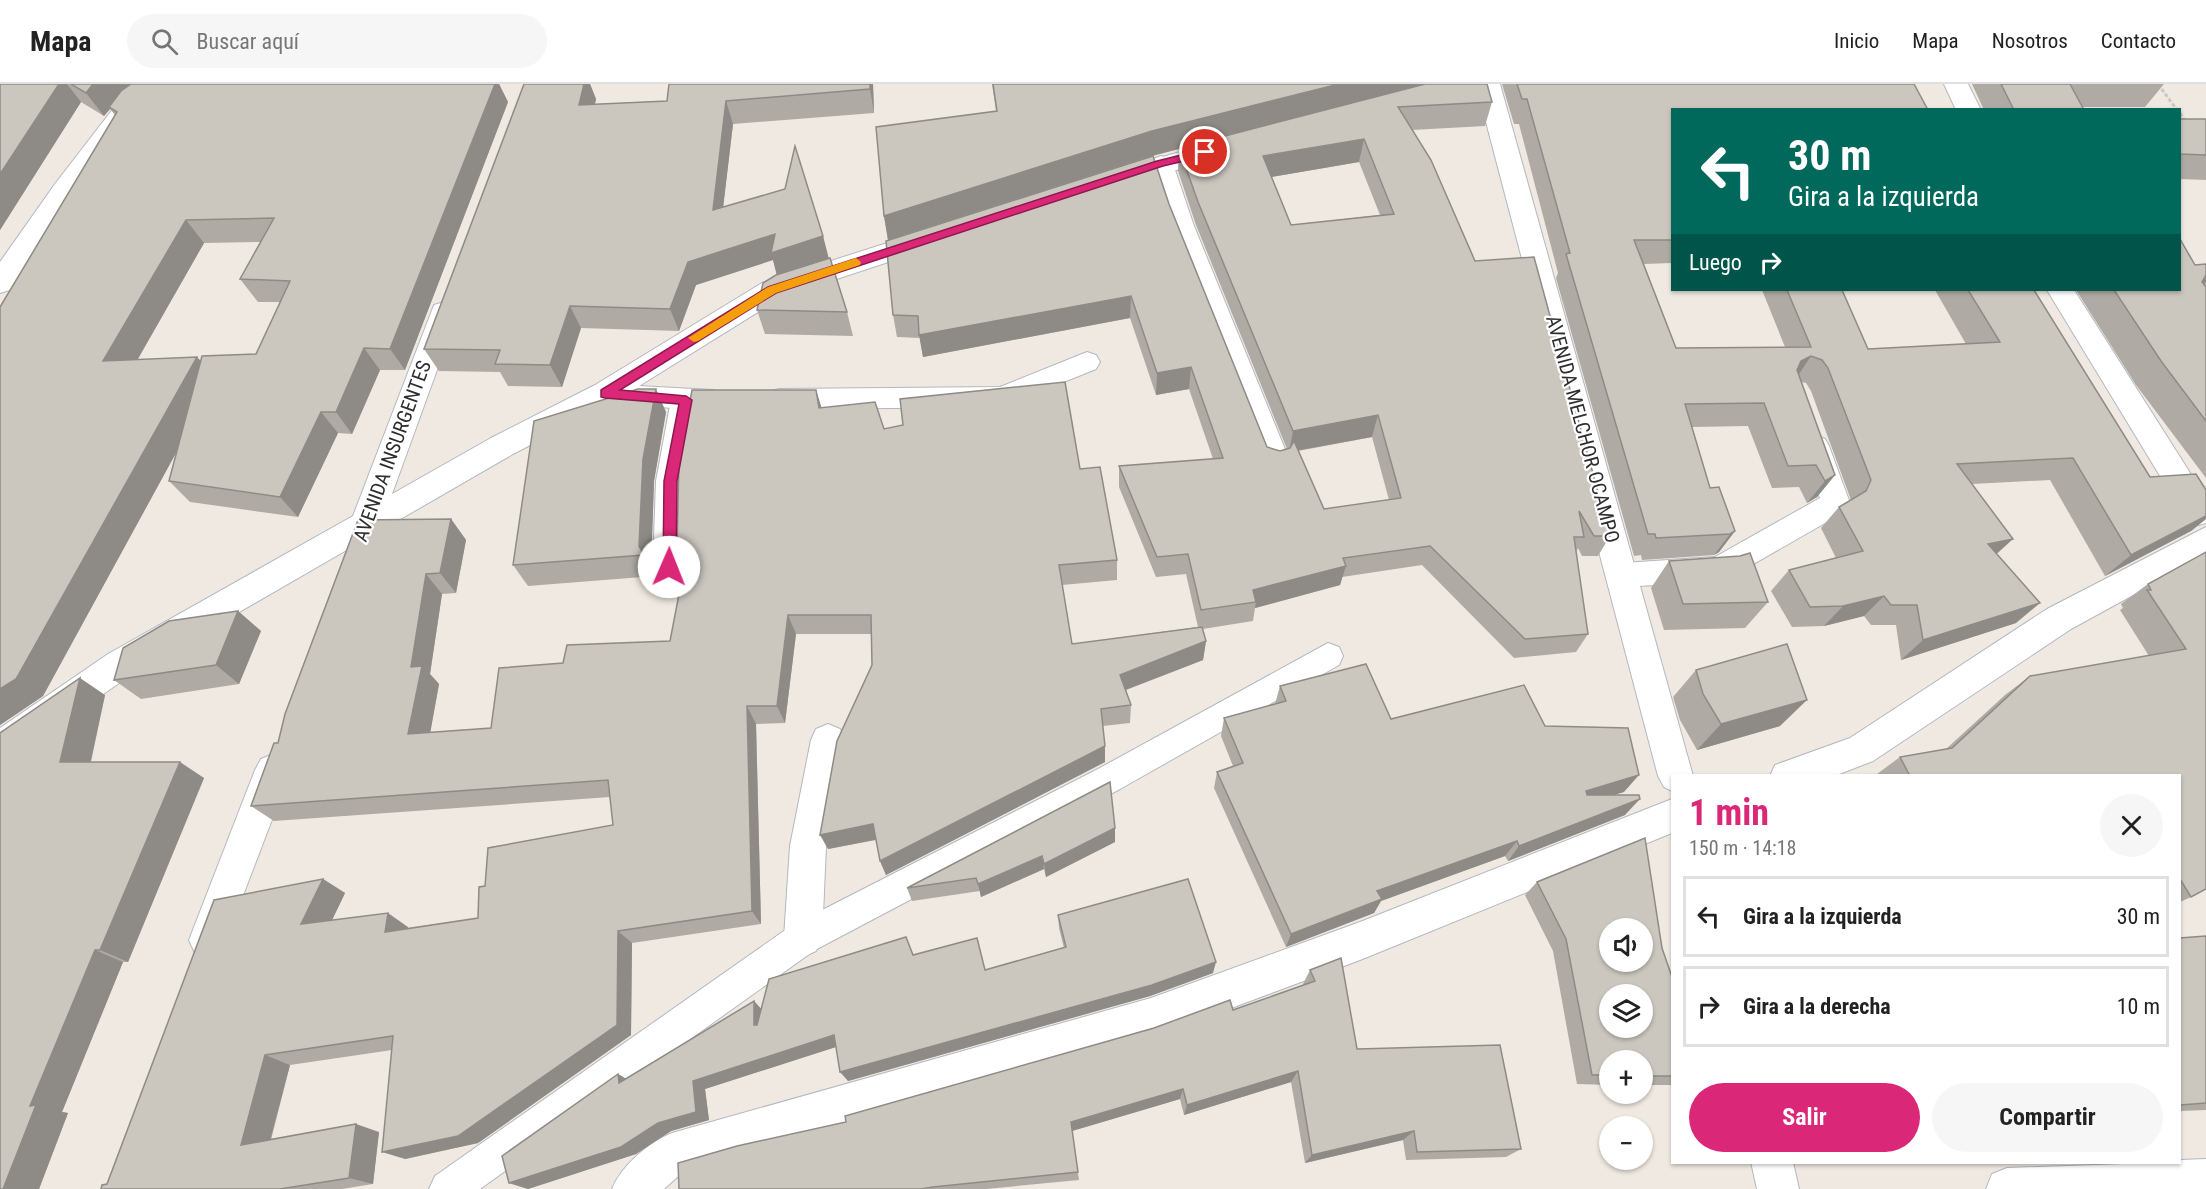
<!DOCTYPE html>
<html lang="es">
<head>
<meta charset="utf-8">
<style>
	:root { --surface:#fff; --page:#f6f6f6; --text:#222; --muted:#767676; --line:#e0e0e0; --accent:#db2777 }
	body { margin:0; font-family:"Roboto Condensed",sans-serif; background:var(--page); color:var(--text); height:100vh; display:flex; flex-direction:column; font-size:22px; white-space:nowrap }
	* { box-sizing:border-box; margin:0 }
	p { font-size:20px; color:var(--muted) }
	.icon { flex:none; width:33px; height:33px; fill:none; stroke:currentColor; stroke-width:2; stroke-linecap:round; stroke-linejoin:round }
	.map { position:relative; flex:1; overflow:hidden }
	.sheet { position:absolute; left:1671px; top:690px; width:510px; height:390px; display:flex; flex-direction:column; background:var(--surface); border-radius:0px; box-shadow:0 2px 4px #0004 }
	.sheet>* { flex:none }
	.banner { position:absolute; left:1671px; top:24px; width:510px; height:183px; border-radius:0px; box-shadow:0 2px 4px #0004; background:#00695c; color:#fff; overflow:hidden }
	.fabs { position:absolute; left:1599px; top:834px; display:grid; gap:12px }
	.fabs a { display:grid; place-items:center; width:54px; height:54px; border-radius:50%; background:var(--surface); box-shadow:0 2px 4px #0004; font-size:30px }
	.pin { position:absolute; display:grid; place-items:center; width:51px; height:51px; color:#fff; margin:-26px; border:3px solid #fff; border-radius:50%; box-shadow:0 2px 6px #0007 }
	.me { position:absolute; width:66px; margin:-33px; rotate:1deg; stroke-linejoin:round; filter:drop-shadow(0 0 4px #0008) }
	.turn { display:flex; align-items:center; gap:21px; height:126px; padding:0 18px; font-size:27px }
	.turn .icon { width:78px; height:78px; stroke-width:2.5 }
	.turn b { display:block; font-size:42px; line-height:51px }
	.then { display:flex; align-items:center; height:57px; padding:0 18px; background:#0003; gap:12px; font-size:22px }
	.round { display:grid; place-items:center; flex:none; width:63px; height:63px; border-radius:32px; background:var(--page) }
	.headline { display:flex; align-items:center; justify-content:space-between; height:102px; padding:0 18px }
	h1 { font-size:36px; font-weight:700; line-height:45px; color:var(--accent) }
	.primary-button { display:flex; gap:12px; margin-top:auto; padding:12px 18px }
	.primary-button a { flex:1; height:69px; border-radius:36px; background:var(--accent); color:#fff; font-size:24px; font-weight:700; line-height:69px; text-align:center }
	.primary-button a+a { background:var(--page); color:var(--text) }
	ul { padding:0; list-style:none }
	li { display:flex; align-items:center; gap:18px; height:81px; margin:0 12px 9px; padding:0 6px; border:3px solid var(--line); border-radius:0px }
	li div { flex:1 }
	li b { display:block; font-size:22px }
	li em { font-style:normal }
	header { display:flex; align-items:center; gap:36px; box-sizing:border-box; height:84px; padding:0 30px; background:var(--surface); border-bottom:2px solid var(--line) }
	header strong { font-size:28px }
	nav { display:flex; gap:33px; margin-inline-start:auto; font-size:21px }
	.search { width:420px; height:54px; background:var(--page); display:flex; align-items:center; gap:15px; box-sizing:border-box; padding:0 21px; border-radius:33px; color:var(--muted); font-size:22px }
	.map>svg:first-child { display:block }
</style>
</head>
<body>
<header>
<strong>Mapa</strong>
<div class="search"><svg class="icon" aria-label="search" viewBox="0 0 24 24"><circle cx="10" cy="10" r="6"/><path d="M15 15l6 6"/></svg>Buscar aquí</div>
<nav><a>Inicio</a><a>Mapa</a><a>Nosotros</a><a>Contacto</a></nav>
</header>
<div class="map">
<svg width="2206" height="1105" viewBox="0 0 2206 1105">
	<rect width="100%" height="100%" fill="#efe9e1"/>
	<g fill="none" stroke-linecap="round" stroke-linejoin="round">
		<defs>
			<g id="service">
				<polygon points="1161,72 1169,75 1173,80 1194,142 1289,375 1285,383 1275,386 1265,383 1261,375 1170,142 1149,80 1153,75"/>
				<polygon points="1087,268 1096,271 1100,278 1096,285 1002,323 779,325 770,322 766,315 770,308 779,305 1000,303"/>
				<polygon points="620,301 713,306 722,309 726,316 722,323 713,326 620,321 611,318 607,311 611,304"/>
				<polygon points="1815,351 1825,355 1829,362 1850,419 1846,427 1729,494 1719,497 1623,503 1613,500 1608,491 1613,482 1623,479 1715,473 1820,414 1801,362 1805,355"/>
				<polygon points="1328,559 1339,563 1343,572 1339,581 1120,705 815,866 480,1105 429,1105 435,1092 791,842 1098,685"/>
			</g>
			<g id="minor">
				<polygon points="149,0 189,0 186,5 161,12 137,29 73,112 10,206 0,209 0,178 55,100 119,17"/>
				<polygon points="1944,0 1968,0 1981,26 1956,26"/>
				<polygon points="1223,56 1232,58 1236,64 1232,70 1114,104 1105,101 1101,95 1105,89"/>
				<polygon points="931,145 940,147 944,154 940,161 782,213 615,317 513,370 378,448 373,458 362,462 357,460 132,590 12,674 0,679 0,644 108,570 353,432 434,221 444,218 454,221 458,228 392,410 491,354 595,301 762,199"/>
				<polygon points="2047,206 2074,206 2206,414 2206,439 2199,441 2188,438"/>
				<polygon points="686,305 696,308 701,316 686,397 685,483 680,492 669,496 658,492 653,483 656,397 671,316 676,308"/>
				<polygon points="2206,443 2206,471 2071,545 1873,677 1834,692 1770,692 1775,681 1850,654 2047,525"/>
				<polygon points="828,640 840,645 845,656 826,762 822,854 816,867 803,873 790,867 784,854 790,762 811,656 816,645"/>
				<polygon points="273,670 285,675 291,686 221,869 208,875 195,869 189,856 255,686 261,675"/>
				<path d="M1672,715V749L1360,876L1151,954L684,1087L664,1105H612C622,1081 648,1059 672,1049L1151,914L1360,838Z"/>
				<polygon points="2206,1075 2206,1105 1986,1105 1992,1090 2007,1084 2180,1078 2180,1076"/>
			</g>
			<g id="secondary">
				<polygon points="1476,0 1500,0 1693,692 1672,692 1672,707 1664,703 1658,692"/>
				<polygon points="1751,1078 1793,1078 1799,1105 1757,1105"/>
			</g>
		</defs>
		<use href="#service" stroke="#b4b7c1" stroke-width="2"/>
		<use href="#minor" stroke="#b4b7c1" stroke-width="2"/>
		<use href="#secondary" stroke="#b4b7c1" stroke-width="2"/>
		<g stroke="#c9c9c9" stroke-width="3" stroke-dasharray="4 2" stroke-linecap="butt">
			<polyline points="2158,0 2177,26"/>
			<polyline points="2180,29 2186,38"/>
		</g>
		<use href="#service" fill="#fff" fill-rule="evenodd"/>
		<use href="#minor" fill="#fff" fill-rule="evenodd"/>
		<use href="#secondary" fill="#fff" fill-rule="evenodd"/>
	</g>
	<g fill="#afaba4" fill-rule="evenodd">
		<path d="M0,0H499L508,18L405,286H380L352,350L338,349L298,433L190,418L169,397L177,367L43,612L0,641V223L115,31L110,25L104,32L81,18L0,146ZM261,158L240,195L258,218H280L256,270L201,276L138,275L204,159Z"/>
		<polygon points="524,0 590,0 596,15 595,20 667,17 873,0 874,29 733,40 723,123 823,152 828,174 847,228 853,252 765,250 757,226 777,191 773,176 696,201 679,247 581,244 562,303 508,302 500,288 439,287 424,265"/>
		<path d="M992,0H1487L1492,18L1485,42L1412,46L1475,177L1610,452L1598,472H1582L1578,464L1576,468L1588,550L1576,568L1514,574L1422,481L1342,493L1340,501L1255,524L1253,537L1203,545L1206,557L1203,576L1126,606L1131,621L1130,639L1103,642L1105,662V678L886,791L880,777L876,756L828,765L872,581V550H796L785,639L756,640L761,840L632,859L631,951L478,1059L405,1075L392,966L290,981L271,1056L379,1048L373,1100L342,1105H101L107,1100L323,795L345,809L332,836L408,843V844L478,834L485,802L613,741L610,713L274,737L251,722L278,659L451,435L466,456L456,509L442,510L430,590L439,600L430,648L491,644L563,579L670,557L683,488L674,470L816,306L821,324L884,345L1080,385L1117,476V496L1062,501L1072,560L1198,543L1186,490L1156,493L1119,403V382L1213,375L1189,305L1156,311L1130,234L923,273L920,254L897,253L893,231L888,156L884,132L996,27ZM1179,65L1178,87L1196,141L1287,365L1280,367L1267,363L1169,120L1153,72ZM1359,78L1380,131L1291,141L1271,93ZM1372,353L1389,416L1324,425L1298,367Z"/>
		<polygon points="1502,0 1914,0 1672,26 1672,179 1644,180 1676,264 1785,263 1762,206 1842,206 1868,265 1966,260 1935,206 2034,206 2150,393 2206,406 2206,435 2191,447 2105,492 2050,396 1972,400 1997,470 2016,539 1901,576 1896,541 1871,541 1864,532 1824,542 1792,543 1771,507 1789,486 1836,474 1821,444 1839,423 1851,416 1811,307 1806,299 1801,298 1835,391 1817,413 1807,419 1799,403 1772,404 1748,342 1692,343 1710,404 1735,447 1719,468 1714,471 1642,476 1641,471 1634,472 1556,194 1558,189 1519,40 1514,40"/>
		<polygon points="1972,0 2164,0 2145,23 2083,23 2084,26 1984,26"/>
		<polygon points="2180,35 2206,35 2206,96 2180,95"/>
		<polygon points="2206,180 2206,394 2136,301 2076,206 2180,206 2195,181"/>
		<polygon points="666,328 654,397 651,483 655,492 528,502 513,481"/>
		<polygon points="2206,468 2191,813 2180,818 2180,692 1878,692 1877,690 1900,673 1946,665 2005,611 2030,592 2149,572 2120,526 2123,524 2121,520 2148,500"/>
		<polygon points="1669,477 1768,518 1745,544 1664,546 1651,504"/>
		<polygon points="238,527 261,547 239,600 141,615 114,596"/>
		<polygon points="1696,586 1780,642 1697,666 1680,636 1673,613"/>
		<polygon points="1280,602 1391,635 1545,642 1624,708 1613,711 1625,731 1508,777 1505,772 1381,817 1374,829 1286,863 1214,704 1217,688 1233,682 1221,652 1224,634 1275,620"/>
		<polygon points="105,611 91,678 204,694 128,878 123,878 62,1028 68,1029 39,1105 0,1105 0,649"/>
		<polygon points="1115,758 1046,793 1044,785 981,813 980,807 912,817 907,804"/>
		<polygon points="1537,798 1672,893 1672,1001 1642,1001 1642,976 1610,976 1610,1001 1577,1000 1553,867 1525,811"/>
		<polygon points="1058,831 1213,889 1150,912 848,997 836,963 705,1005 709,1036 671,1047 636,1070 528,1105 509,1099 618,990 626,995 754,917 761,925 914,871 977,854 985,886 1064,864 1059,844"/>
		<polygon points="2206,852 2206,1026 2180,1027 2180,854"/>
		<polygon points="1310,886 1357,965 1521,1065 1506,1073 1406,1076 1403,1056 1305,1079 1291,998 1184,1031 1180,1015 1072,1047 1079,1096 986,1105 679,1105 846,1038 1233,926 1303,901 1303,900"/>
	</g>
	<g fill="#8e8b86">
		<polygon points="59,0 67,0 81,18 0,146 0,90"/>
		<polygon points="93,0 144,0 109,23 110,25 104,32 86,9"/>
		<polygon points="495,0 499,0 508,18 405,286 390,265"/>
		<polygon points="584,0 590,0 596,15 589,45 579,21"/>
		<polygon points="870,0 873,0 874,29 870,5"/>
		<polygon points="1339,0 1433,0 1151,72 888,156 884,132 1152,47"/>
		<polygon points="726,17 733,40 720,150 713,126"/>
		<polygon points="1364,55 1359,78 1260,95 1263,72"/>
		<polygon points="186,136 204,159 124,299 103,277"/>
		<polygon points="775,150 823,152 829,175 777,192 773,176 696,201 679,247 670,225 688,178"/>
		<polygon points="2206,189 2206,198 2195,209"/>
		<polygon points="1131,212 1130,234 923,273 919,251"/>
		<polygon points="570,222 581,244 562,303 550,281"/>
		<polygon points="364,264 380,286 352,350 336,328"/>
		<polygon points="1811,272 1795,296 1785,300 1801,277"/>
		<polygon points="197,273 217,294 43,612 0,641 0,605"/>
		<polygon points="1191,283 1189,305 1156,311 1157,289"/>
		<polygon points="656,305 666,328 654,397 651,483 655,492 639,462 643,375"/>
		<polygon points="816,306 823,328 819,324"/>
		<polygon points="321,328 338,349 298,433 280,413"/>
		<polygon points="1378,331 1372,353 1289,368 1293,347"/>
		<polygon points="1835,391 1817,413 1807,419 1825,397"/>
		<polygon points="2206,432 2206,435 2191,447 2105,492 2131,471"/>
		<polygon points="451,435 466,456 456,509 440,489"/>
		<polygon points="1735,447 1719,468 1714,471 1730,450"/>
		<polygon points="2013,455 1990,476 1988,460"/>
		<polygon points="1346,482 1340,501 1255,524 1256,518 1253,506"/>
		<polygon points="426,490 442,510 430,590 439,600 427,667 408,650 411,583"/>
		<polygon points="1884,512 1864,532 1824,542 1843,522"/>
		<polygon points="2040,519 2016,539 1901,576 1923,556"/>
		<polygon points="238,527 261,547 239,600 216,581"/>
		<polygon points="788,531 796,550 785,639 777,622"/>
		<polygon points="1206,557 1203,576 1120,608 1120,591"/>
		<polygon points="80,594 105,611 87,694 60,678"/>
		<polygon points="1807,616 1780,642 1697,666 1721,640"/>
		<polygon points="747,622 756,640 761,840 752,827"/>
		<polygon points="1105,662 1105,678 886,791 880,777"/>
		<polygon points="180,678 204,694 128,878 100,866"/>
		<polygon points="1639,691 1624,708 1572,723 1586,707"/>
		<polygon points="1640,715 1625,731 1508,777 1519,762"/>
		<polygon points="873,740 879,755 828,765 820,751"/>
		<polygon points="1115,744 1115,758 1046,793 1044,780"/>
		<polygon points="1517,757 1505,772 1381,817 1374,829 1286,863 1291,850 1377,807"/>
		<polygon points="1042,772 1044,785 981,813 978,800"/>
		<polygon points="323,795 345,809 324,853 301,840"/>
		<polygon points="388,829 408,843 405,860 385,848"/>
		<polygon points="618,847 632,859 631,951 478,1059 405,1075 382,1068"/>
		<polygon points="95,866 123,878 62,1028 68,1029 39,1105 3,1105 30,1022"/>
		<polygon points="1216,878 1213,889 1150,912 848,997 840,988"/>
		<polygon points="754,917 764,928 764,951 754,941"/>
		<polygon points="834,951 842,961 705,1005 709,1036 671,1047 636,1070 528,1105 509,1099 693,997"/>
		<polygon points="265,971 290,981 267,1068 241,1061"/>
		<polygon points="1298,987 1291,998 1184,1031 1187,1021"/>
		<polygon points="618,990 633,999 619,999"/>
		<polygon points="1183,1005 1180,1015 1072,1047 1071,1038"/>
		<polygon points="356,1040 379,1048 373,1100 349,1094"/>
		<polygon points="1414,1047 1403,1056 1305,1079 1312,1071"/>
	</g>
	<g fill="#cbc7bf" stroke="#8e8b86" stroke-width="1.5" fill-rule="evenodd">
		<polygon points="0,0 59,0 0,90"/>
		<polygon points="71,0 93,0 86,9"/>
		<polygon points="131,0 495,0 390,265 364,264 336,328 321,328 280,413 169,397 202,272 256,270 290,197 240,195 274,134 186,136 103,277 197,273 16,595 0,605 0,223 117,28 109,23 121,7"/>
		<polygon points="524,0 584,0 579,21 667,17 669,0 870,0 870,5 726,17 713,126 785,105 795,62 823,152 771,169 775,150 688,178 670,225 570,222 550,281 495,280 500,266 424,265"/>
		<polygon points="993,0 1339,0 1152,47 884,132 876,43 997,27"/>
		<path d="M1425,0H1487L1492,18L1398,23L1431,76L1475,177L1534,173L1610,452H1594L1579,427L1584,453H1574L1588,550L1525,555L1430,462L1343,474L1346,482L1253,506L1256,518L1201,526L1188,470L1157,473L1119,382L1223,374L1191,283L1157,289L1131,212L919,251L918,232L893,231L886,157L1153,72L1169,120L1267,363L1280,367L1290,364L1294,357L1324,425L1401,414L1378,331L1293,347L1198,118L1179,64ZM1364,55L1394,130L1291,141L1263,72Z"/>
		<polygon points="1517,0 1914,0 1928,26 1672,26 1672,156 1634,156 1676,264 1811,263 1787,206 1842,206 1868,265 2000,258 1968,206 2034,206 2150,393 2196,390 2206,406 2206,432 2131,471 2073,374 1957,380 2013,455 1988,460 2040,519 1923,556 1917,521 1891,521 1884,512 1843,522 1810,523 1789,486 1863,467 1839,423 1866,407 1871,396 1828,284 1822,276 1811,272 1801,277 1797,286 1835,391 1825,397 1816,381 1788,382 1764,319 1685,320 1710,404 1719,403 1735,447 1730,450 1656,454 1655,450 1648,450 1566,170 1570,169 1527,15 1522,15"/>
		<polygon points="2001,0 2070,0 2084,26 2014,26"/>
		<polygon points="2180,35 2206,35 2206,71 2180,70"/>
		<polygon points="2180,155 2195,181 2206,180 2206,191 2202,198 2206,203 2206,337 2161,277 2114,206 2180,206"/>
		<polygon points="830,174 847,228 757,226 763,199 776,191"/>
		<polygon points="1065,298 1080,385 1100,383 1117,476 1059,481 1072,560 1202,543 1206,557 1120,591 1131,621 1101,625 1105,662 880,777 873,740 820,751 837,657 872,581 871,531 788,531 777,622 747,622 752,827 618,847 617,941 458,1052 382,1068 393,952 265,971 241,1061 356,1040 349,1094 280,1105 101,1105 102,1101 107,1100 214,816 323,795 301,840 388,829 385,848 478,834 479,803 485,802 488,764 613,741 608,696 251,722 274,659 278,659 285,630 358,436 451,435 440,489 426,490 411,583 422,582 408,650 491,644 499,584 563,579 567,561 670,557 687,469 674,470 677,463 679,376 692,306 816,306 819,324 875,318 884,345 903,341 900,315"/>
		<polygon points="638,305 656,305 643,375 639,462 644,471 513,481 534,337"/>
		<polygon points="2206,468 2206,805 2191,813 2180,795 2180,692 1910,692 1900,673 1952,664 2030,592 2186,565 2147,506 2151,506 2148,500"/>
		<polygon points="1750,469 1768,518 1683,520 1669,477 1740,472"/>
		<polygon points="238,527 216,581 114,596 123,564 169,537"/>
		<polygon points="1787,560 1807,616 1721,640 1703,610 1696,586"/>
		<polygon points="1366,580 1391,635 1524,601 1545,642 1628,644 1639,691 1586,707 1587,711 1639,711 1640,715 1519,762 1517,757 1377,807 1382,815 1291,850 1217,688 1243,679 1224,634 1286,617 1280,602"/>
		<polygon points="80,594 60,678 180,678 100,866 95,866 30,1022 36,1021 3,1105 0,1105 0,649"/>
		<polygon points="1110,698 1115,744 1044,780 1042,772 978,800 976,794 907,804"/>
		<path d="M1645,754L1662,864L1672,893V992H1642V976H1610V991H1592L1566,855L1537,798ZM1610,844H1642V878H1610ZM1610,910H1642V944H1610Z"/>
		<polygon points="1188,795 1216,878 1152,901 840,988 834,951 693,997 696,1028 658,1039 621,1063 509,1099 502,1072 618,990 619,999 754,917 754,941 757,941 769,895 906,853 913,871 977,854 985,886 1066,863 1058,831"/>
		<polygon points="2206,852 2206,1019 2180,1021 2180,854"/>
		<polygon points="1341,874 1357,965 1500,961 1521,1065 1417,1068 1414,1047 1312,1071 1298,987 1187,1021 1183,1005 1071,1038 1078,1088 933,1103 921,1105 679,1105 678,1079 737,1062 846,1038 845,1032 1154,944 1230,916 1233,926 1315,897 1310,886"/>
	</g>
	<polygon fill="#db2777" stroke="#8e194d" stroke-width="1.5" points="1205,65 1210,68 1209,71 1163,82 776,209 620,306 686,312 692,316 677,397 676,483 669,489 664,487 663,483 664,397 679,320 605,314 601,313 601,306 768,203 1157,77"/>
	<polygon fill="#f59e0b" points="856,174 861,178 860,181 776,209 698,257 694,258 688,254 768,203"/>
	<g text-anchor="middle" stroke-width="4.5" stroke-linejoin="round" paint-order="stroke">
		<g font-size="20" fill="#2e2e2e" stroke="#fff">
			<text transform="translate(1583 345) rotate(75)" y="7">AVENIDA MELCHOR OCAMPO</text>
			<text transform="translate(392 367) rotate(-70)" y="7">AVENIDA INSURGENTES</text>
		</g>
	</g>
</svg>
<div class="fabs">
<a><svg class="icon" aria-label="sound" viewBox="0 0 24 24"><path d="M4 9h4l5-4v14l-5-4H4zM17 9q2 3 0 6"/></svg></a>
<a><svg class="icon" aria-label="layers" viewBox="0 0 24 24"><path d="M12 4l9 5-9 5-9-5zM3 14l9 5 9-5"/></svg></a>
<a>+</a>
<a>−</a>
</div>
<div class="pin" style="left:1205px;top:68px;background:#d93025"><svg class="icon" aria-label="arrive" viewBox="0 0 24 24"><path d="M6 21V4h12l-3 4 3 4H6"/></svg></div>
<svg class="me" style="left:669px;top:483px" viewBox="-20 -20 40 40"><circle r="19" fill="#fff"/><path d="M0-13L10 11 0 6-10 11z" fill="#db2777"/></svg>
<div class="banner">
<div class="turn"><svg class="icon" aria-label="left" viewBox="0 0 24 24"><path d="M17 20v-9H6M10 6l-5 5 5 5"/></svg><div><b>30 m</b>Gira a la izquierda</div></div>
<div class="then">Luego<svg class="icon" aria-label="right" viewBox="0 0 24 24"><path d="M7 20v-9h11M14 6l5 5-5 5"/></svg></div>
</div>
<section class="sheet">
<div class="headline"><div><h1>1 min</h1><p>150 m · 14:18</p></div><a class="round"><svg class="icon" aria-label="close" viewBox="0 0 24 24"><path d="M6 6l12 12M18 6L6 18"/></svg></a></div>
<ul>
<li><svg class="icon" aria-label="left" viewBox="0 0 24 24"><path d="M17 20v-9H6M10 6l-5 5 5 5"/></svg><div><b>Gira a la izquierda</b></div><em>30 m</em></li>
<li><svg class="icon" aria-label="right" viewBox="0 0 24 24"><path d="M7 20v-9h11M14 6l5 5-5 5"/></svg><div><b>Gira a la derecha</b></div><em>10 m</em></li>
</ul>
<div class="primary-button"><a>Salir</a><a>Compartir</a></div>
</section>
</div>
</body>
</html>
